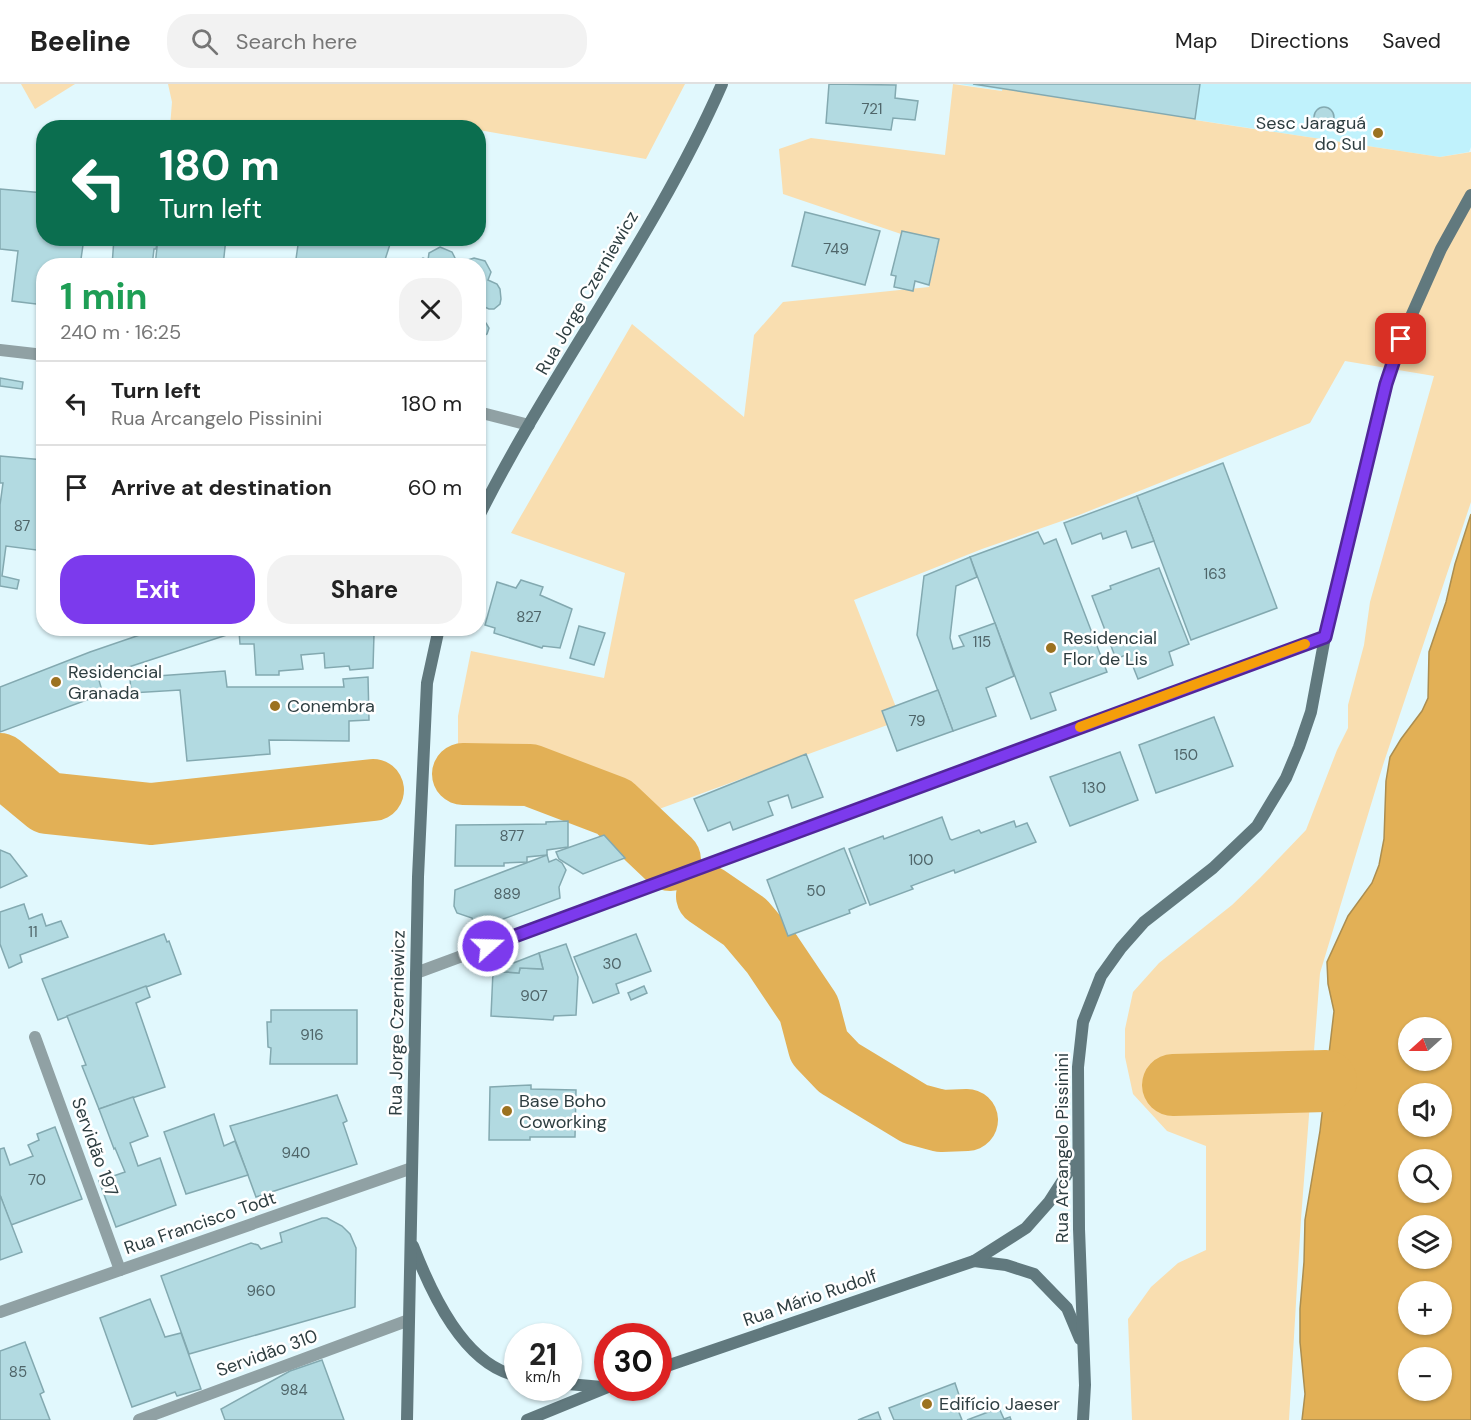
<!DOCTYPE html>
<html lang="en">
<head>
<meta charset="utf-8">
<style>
	:root { --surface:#fff; --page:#f2f2f2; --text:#222; --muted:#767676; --line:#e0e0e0; --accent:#7c3aed }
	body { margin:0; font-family:"DM Sans",sans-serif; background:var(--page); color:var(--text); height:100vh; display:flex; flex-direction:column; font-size:22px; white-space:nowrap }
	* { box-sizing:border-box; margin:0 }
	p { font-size:20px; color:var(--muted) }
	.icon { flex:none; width:33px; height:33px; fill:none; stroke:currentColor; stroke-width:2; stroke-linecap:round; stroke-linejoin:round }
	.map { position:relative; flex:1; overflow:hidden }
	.side { position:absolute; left:36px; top:174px; width:450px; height:378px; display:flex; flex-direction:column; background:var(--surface); border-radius:24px; box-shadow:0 2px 4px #0004 }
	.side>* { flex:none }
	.guide { position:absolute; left:36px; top:36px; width:450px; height:126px; border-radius:24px; box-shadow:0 2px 4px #0004; background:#0b6e4f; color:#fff; overflow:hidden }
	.needle { width:39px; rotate:249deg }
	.controls { position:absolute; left:1398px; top:933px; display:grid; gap:12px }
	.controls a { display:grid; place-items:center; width:54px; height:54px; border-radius:50%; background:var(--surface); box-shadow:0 2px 4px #0004; font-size:30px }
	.speed { position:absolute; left:504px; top:1239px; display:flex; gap:12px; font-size:30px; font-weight:700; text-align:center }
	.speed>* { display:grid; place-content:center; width:78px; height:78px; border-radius:50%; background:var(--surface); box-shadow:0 2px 4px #0004; line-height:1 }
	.speed small { font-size:15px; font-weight:400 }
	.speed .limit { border:9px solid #d22; background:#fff; color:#111 }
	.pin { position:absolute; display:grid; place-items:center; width:51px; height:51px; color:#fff; margin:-26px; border-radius:12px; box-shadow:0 3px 9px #0006 }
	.me { position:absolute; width:66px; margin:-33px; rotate:70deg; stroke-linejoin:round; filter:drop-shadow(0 0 4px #0008) }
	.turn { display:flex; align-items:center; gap:21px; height:126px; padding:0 24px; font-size:27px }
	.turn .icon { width:78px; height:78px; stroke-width:2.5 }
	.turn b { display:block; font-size:42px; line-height:51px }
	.round { display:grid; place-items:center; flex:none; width:63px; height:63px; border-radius:24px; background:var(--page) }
	.summary { display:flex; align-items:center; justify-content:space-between; height:102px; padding:0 24px }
	h1 { font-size:36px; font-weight:700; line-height:45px; color:#1e9e55 }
	.cta { display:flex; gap:12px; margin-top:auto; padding:12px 24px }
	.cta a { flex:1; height:69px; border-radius:24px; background:var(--accent); color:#fff; font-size:24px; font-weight:700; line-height:69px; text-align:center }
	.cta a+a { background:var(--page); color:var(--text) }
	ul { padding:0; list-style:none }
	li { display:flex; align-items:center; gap:18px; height:84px; padding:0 24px; border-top:2px solid var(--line) }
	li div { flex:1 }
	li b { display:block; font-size:22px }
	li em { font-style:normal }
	header { display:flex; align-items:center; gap:36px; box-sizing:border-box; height:84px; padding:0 30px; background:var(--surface); border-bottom:2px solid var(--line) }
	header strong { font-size:28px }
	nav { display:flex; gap:33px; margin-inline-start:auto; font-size:21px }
	.search { width:420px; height:54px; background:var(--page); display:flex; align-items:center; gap:15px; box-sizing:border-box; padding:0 21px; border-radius:24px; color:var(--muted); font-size:22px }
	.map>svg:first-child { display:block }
</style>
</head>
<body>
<header>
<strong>Beeline</strong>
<div class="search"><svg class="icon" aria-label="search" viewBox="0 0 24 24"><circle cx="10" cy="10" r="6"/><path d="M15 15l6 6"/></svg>Search here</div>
<nav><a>Map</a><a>Directions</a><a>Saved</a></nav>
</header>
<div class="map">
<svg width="1471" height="1336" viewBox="0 0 1471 1336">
	<rect width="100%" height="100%" fill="#e1f8fd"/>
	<polygon fill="#c0f2fc" points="959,0 1471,0 1471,63 1469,68 1440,73"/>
	<g fill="#f9deb0">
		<polygon points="21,0 75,0 35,25"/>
		<polygon points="168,0 685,0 646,75 479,46 478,44 170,43 172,18"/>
		<polygon points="953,0 1002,7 1003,0 1199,0 1195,36 1440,73 1471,68 1471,418 1383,681 1320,889 1301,1135 1289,1336 1132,1336 1128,1235 1151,1203 1178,1179 1206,1166 1206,1062 1167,1047 1133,1010 1125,973 1125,945 1133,908 1159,879 1232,821 1260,794 1306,746 1337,666 1348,644 1348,621 1364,561 1370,518 1434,292 1345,277 1310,339 1079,431 982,465 854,516 901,636 651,728 665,768 630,780 605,748 547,712 458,713 458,632 471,567 604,594 625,489 511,449 632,240 744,333 754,251 783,218 929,203 939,158 904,151 783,110 779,65 811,54 945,71"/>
	</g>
	<path fill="#e2b056" stroke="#ac8e50" stroke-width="1.5" fill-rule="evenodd" d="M1471,430V1336H1302L1305,1310L1300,1258V1225L1304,1178L1305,1136L1320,1047L1334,927L1328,900L1327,878L1348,832L1372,799L1379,781L1384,755L1386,697L1390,673L1401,655L1422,627L1428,614L1429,568L1446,518L1455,480ZM1408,944H1442V976H1408ZM1408,1010H1442V1042H1408ZM1408,1076H1442V1108H1408ZM1408,1142H1442V1174H1408ZM1408,1208H1442V1240H1408ZM1408,1274H1442V1306H1408Z"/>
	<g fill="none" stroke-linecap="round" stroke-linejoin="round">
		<g stroke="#e2b056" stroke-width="62">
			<polyline points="0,680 47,719 151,730 373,706"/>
			<polyline points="463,690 530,691 614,723 670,776"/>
			<polyline points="707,812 745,838 772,870 809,925 819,963 839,984 915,1030 941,1037 967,1036"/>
			<polyline points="1173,1001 1326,997"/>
		</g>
	</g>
	<g fill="#b2dae1" stroke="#83a9b0" stroke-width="1.5">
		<polygon points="829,0 896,1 895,14 918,17 915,36 893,34 891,46 826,39"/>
		<polygon points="973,0 1200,0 1195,35"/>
		<circle cx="1324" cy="33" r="10"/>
		<polygon points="0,105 44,109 44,154 84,154 80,182 44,182 44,221 12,217 18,167 0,165"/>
		<polygon points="805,128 880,147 865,201 792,182"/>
		<polygon points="902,147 939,155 929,201 915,197 913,207 894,203 896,192 891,191"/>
		<polygon points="114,154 158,154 156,165 154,165 152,182 112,182"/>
		<polygon points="158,154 226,154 223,182 155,182"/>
		<polygon points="299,154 392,154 383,182 295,182"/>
		<polygon points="440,163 452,168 457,178 455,182 407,182 423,174 428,176 429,169"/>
		<polygon points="474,174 485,177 491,188 488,196 497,200 500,205 501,215 500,220 494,225 489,225 480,221 478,224 478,182 463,182 468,176"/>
		<polygon points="478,234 486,239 489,244 487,250 480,254 478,253"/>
		<polygon points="0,294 23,298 22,305 0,302"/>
		<polygon points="0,372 44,376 44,467 6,462 2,492 19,496 17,505 0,502 0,421 3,399 0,399"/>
		<polygon points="1223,379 1277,524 1191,556 1137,412"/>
		<polygon points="1137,412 1154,457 1132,464 1126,447 1103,455 1101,449 1072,460 1064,439"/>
		<polygon points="1038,448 1044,460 1056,455 1107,588 1050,609 1056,626 1031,635 970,473"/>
		<polygon points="970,473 977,493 956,502 950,554 953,565 964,562 959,552 995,539 1014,592 986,604 996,632 953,647 917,551 924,492"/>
		<polygon points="1159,484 1189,560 1169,568 1173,581 1138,595 1128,570 1116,575 1092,512 1111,505 1110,502"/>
		<polygon points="521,496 543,503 540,511 572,525 560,564 543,562 542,564 494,549 495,544 485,541 497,498 516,504"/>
		<polygon points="579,542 605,549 594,581 570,574"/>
		<polygon points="160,544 376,544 377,550 374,550 373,584 350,586 349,582 325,584 324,569 301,571 303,585 279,587 279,591 256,591 254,560 240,560 239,547 98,593 103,610 0,648 0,603 90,568"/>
		<polygon points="225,587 227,603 344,603 343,595 368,593 369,636 349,637 349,657 269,656 270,670 187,677 180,606 131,609 130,594"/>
		<polygon points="938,606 953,647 897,667 882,627"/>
		<polygon points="1214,633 1233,682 1156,709 1139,661"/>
		<polygon points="1120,668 1138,716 1070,742 1050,693"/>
		<polygon points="806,670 823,713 792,724 788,711 768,718 773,731 733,746 730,738 708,747 694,715"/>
		<polygon points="942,733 950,755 952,756 979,746 981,749 1014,737 1016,743 1027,739 1036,758 955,789 954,786 911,802 913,805 870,821 849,765 883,752 884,755"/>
		<polygon points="568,737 568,763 547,766 547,771 527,773 527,778 504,779 504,782 455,782 456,741 546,740 546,738"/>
		<polygon points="604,751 625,774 583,790 559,775 556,768"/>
		<polygon points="844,764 866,819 849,826 850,829 788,852 767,796"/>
		<polygon points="0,766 10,770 27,792 0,804"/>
		<polygon points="547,771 549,778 556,775 562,779 566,786 559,803 560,814 479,844 477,841 474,840 472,834 457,829 454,822 455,806"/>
		<polygon points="24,820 29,835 42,830 46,842 61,837 68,853 20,871 22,878 9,884 0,860 0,828"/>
		<polygon points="164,850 167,858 169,857 181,890 58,936 42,895"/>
		<polygon points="636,850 651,887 616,900 619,909 593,919 574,873"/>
		<polygon points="566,860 578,893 576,931 554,932 553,936 491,932 493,887 519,889 520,884 543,885 539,869"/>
		<polygon points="539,869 543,885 520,884 519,889 493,887"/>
		<polygon points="146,902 150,913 136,919 165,1003 99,1025 82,982 86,981 67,932"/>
		<polygon points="644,902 647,909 631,916 628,909"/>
		<polygon points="271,926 357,926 357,980 270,980 271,964 268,963 267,938 271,938"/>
		<polygon points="531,1001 531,1005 576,1006 575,1053 530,1053 530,1056 489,1056 490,1003"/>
		<polygon points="337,1011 347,1037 343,1039 357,1080 256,1113 230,1042"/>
		<polygon points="133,1013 148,1052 130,1059 138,1082 160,1074 176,1121 116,1143 99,1097 125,1088 115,1064 114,1065 99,1025"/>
		<polygon points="214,1030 224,1062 235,1057 248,1091 186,1110 164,1048"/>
		<polygon points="55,1043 82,1115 11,1141 0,1111 0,1065 4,1064 10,1081 33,1072 28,1061 39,1056 37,1050"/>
		<polygon points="0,1111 22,1168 0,1176"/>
		<polygon points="322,1134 327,1134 342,1142 350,1150 356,1164 355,1223 189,1270 161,1192 251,1159 258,1161 261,1165 282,1158 280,1149"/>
		<polygon points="150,1215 165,1253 181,1249 201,1305 177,1312 175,1308 132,1323 100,1234"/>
		<polygon points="25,1258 44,1308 40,1310 50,1336 0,1336 0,1267"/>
		<polygon points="322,1276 344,1336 225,1336 221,1325 290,1287"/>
		<polygon points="955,1299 960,1314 954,1316 962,1336 894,1336 889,1324"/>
		<polygon points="999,1324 1004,1335 1010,1333 1011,1336 967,1336"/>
		<polygon points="878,1328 881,1336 858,1336"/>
	</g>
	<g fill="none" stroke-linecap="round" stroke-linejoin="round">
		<g stroke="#90a1a4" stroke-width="12">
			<polyline points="0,266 44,271"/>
			<polyline points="478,328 529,341"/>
			<polyline points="416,889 1325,553"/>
			<polyline points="35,953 120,1186"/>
			<polyline points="0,1228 412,1084"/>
			<polyline points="139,1336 409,1236"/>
		</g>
		<g stroke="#61797e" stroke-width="12">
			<path d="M478,434C552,286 656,151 722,0"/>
			<path d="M413,1162C431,1208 464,1282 518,1292"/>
			<polyline points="974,1177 1006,1181 1034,1190 1067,1224 1080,1255"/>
			<polyline points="658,1285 974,1177 1026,1144 1049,1118 1078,1073"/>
			<polyline points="568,1300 602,1303"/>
			<polyline points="407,1336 418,793 427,599 439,544"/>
			<polyline points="527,1336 608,1303"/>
			<polyline points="1083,1336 1085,1301 1079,1145 1078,983 1083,938 1101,892 1121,864 1144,838 1213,784 1257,742 1286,694 1299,663 1311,628 1325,553 1386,300 1401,255 1441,165 1471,111"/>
		</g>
	</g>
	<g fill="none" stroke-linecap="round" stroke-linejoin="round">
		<defs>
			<polyline id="route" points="488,862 1325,553 1386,300 1401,255"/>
		</defs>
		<use href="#route" stroke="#51269a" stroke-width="15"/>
		<use href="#route" stroke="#7c3aed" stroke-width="10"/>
		<polyline stroke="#f59e0b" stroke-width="10" points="1080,643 1305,560"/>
	</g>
	<g fill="#9c7220" stroke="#fff" stroke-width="2">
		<circle cx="1378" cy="49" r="6"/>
		<circle cx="1051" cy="564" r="6"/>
		<circle cx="56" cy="598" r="6"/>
		<circle cx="275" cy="622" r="6"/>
		<circle cx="507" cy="1027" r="6"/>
		<circle cx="927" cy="1320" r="6"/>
	</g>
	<g text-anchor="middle" stroke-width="5" stroke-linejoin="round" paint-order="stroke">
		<g font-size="15" fill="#4f6569">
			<text x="872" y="30">721</text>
			<text x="836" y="170">749</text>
			<text x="22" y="447">87</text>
			<text x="1215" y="495">163</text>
			<text x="529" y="538">827</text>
			<text x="982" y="563">115</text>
			<text x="917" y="642">79</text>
			<text x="1186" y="676">150</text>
			<text x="1094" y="709">130</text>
			<text x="512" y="757">877</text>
			<text x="921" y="781">100</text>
			<text x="816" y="812">50</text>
			<text x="507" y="815">889</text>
			<text x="33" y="853">11</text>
			<text x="612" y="885">30</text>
			<text x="534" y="917">907</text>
			<text x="312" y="956">916</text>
			<text x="296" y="1074">940</text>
			<text x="37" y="1101">70</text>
			<text x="261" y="1212">960</text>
			<text x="18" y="1293">85</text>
			<text x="294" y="1311">984</text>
		</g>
		<g font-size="18" fill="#2e3e41" stroke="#fff" text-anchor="start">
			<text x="1366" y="45" text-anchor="end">Sesc Jaraguá<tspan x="1366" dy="21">do Sul</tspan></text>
			<text x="1063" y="560">Residencial<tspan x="1063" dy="21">Flor de Lis</tspan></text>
			<text x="68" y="594">Residencial<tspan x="68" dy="21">Granada</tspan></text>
			<text x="287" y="628">Conembra</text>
			<text x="519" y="1023">Base Boho<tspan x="519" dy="21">Coworking</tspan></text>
			<text x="939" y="1326">Edifício Jaeser</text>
		</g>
		<g font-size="18" fill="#2e3e41" stroke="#fff">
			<text transform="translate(587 209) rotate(-60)" y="6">Rua Jorge Czerniewicz</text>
			<text transform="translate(397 939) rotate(-89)" y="6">Rua Jorge Czerniewicz</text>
			<text transform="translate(95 1063) rotate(70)" y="6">Servidão 197</text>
			<text transform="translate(1062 1064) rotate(-90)" y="6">Rua Arcangelo Pissinini</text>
			<text transform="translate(200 1139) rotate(-19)" y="6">Rua Francisco Todt</text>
			<text transform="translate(810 1214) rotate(-19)" y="6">Rua Mário Rudolf</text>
			<text transform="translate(267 1269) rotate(-20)" y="6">Servidão 310</text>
		</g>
	</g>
</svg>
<div class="controls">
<a><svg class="needle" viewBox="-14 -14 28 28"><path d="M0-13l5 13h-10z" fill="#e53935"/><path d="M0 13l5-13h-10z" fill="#767676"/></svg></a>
<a><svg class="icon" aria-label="sound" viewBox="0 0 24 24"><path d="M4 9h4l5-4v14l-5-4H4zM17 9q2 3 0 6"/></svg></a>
<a><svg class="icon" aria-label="search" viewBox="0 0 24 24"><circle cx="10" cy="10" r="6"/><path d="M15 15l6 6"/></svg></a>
<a><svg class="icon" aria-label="layers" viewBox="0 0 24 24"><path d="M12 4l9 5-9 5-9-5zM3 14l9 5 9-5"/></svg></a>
<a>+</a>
<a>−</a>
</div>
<div class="speed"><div>21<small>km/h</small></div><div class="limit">30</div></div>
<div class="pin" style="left:1401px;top:255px;background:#d93025"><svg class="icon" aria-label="arrive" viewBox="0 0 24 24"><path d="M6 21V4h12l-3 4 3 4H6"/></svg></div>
<svg class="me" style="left:488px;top:862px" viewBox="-20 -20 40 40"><circle r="17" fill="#7c3aed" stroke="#fff" stroke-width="3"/><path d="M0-11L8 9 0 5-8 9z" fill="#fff"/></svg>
<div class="guide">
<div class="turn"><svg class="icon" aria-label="left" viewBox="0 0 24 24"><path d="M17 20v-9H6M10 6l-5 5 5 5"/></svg><div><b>180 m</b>Turn left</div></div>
</div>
<section class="side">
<div class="summary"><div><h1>1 min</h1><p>240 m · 16:25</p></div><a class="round"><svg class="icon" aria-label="close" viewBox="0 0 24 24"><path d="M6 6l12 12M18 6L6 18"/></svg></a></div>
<ul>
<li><svg class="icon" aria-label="left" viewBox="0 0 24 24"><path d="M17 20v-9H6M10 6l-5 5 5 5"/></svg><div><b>Turn left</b><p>Rua Arcangelo Pissinini</p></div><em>180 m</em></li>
<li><svg class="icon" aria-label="arrive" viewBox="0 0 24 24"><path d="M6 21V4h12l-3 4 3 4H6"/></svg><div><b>Arrive at destination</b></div><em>60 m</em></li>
</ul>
<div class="cta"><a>Exit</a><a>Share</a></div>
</section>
</div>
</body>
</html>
